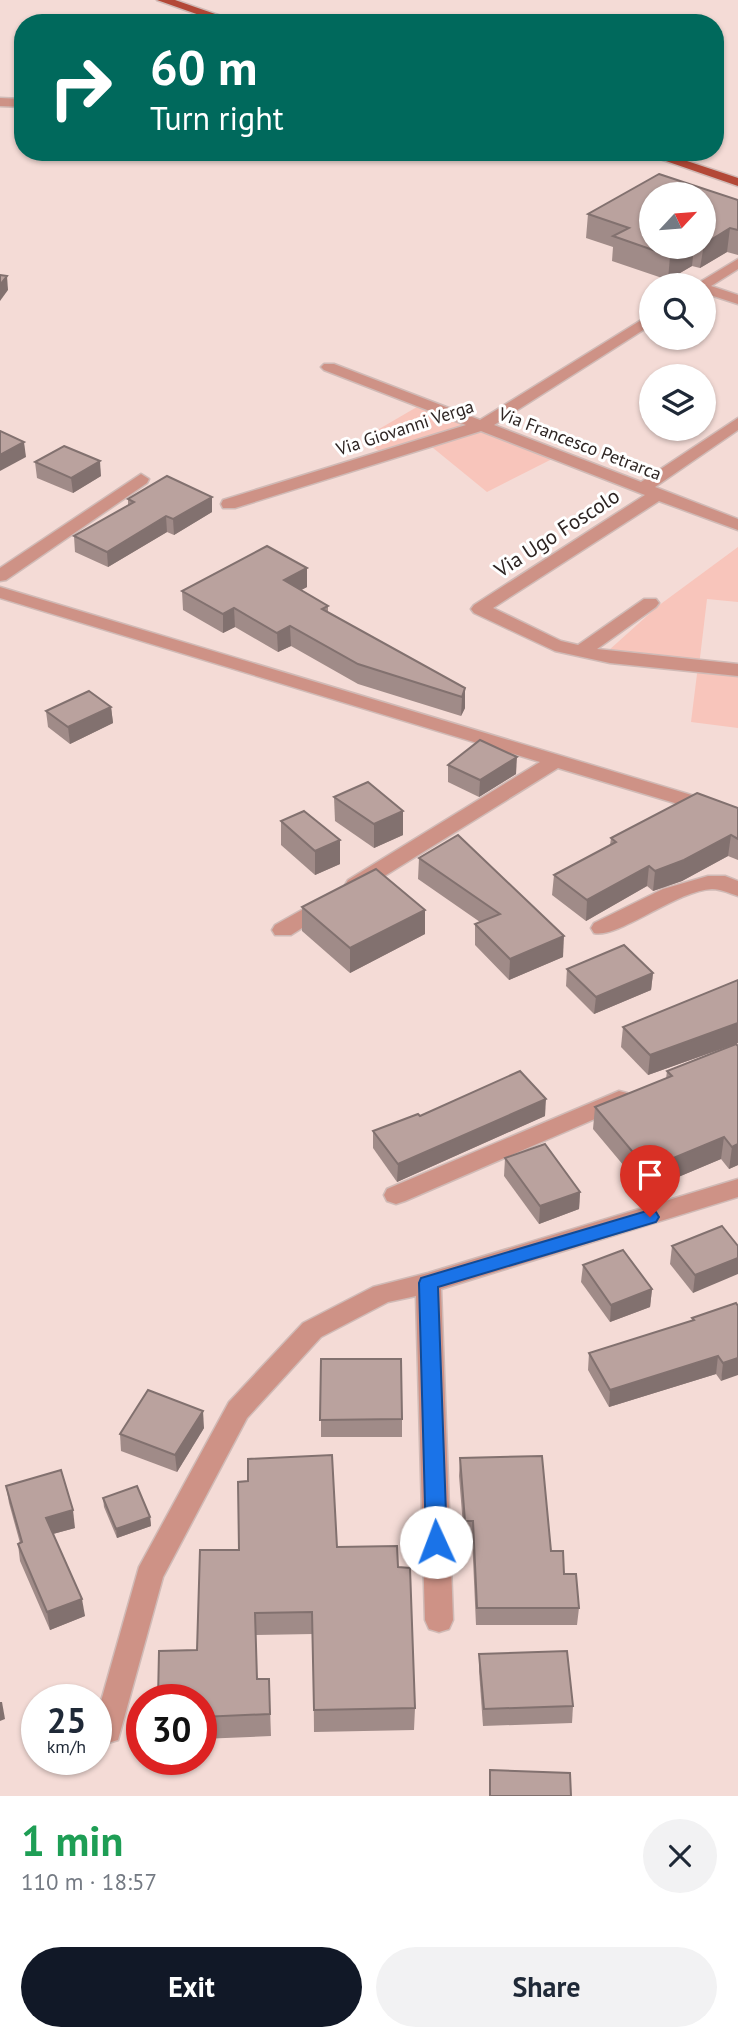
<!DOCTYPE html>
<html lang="en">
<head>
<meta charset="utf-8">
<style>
	:root { --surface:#fff; --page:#f2f2f3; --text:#1f2937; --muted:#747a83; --accent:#111827 }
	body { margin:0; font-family:"PT Sans",sans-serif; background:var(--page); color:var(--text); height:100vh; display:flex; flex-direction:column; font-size:26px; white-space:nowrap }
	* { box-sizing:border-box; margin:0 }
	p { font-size:23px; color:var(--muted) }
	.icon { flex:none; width:38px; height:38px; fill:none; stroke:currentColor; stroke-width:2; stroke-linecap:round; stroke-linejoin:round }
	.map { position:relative; height:1796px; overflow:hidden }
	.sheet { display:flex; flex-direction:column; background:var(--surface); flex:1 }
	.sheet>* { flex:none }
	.top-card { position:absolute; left:14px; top:14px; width:710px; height:147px; border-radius:28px; box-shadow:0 2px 5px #0004; background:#00695c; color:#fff; overflow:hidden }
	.needle { width:46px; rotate:64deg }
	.fabs { position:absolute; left:639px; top:182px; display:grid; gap:14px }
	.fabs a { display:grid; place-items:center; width:77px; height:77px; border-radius:50%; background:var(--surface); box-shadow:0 2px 5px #0004; font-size:35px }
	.speed { position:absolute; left:21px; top:1684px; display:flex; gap:14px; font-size:35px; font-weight:700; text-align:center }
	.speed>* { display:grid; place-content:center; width:91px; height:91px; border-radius:50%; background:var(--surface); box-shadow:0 2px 5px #0004; line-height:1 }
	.speed small { font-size:18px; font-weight:400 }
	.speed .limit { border:10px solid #d22; background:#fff; color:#111 }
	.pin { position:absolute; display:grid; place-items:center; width:60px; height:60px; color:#fff; margin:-72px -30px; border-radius:50% 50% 50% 0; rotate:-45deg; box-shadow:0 0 7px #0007 }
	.pin .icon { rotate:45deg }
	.me { position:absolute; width:77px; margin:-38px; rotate:358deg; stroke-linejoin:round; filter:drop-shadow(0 0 5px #0008) }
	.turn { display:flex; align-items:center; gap:24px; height:147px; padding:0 21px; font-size:32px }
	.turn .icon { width:91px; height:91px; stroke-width:2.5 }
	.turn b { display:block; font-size:49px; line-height:60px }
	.round { display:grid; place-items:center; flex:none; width:74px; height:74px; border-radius:37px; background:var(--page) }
	.head { display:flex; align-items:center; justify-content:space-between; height:119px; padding:0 21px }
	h1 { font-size:42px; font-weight:700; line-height:52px; color:#1e9e55 }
	.primary-button { display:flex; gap:14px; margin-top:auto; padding:14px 21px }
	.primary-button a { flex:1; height:80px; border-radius:42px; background:var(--accent); color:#fff; font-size:28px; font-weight:700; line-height:80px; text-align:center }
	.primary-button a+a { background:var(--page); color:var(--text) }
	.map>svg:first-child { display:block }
</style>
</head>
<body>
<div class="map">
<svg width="738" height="1796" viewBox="0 0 738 1796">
	<rect width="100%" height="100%" fill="#f4dbd6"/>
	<g fill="#f8c5bb">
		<polygon points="422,404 558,456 487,492 427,443 386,456 362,439"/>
		<polygon points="738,547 738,602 707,599 699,666 738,670 738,728 691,722 698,666 608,651 658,606"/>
	</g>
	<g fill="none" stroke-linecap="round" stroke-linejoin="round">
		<defs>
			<g id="minor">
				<polygon points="0,98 23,99 23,107 0,106"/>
				<polygon points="738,259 738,269 711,286 738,295 738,304 704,293 704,285 695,285"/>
				<polygon points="651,314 651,325 494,425 641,482 738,418 738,430 655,487 738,519 738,530 659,501 493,608 561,641 578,645 644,599 656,599 659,603 656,607 597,649 738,664 738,676 610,663 555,651 474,613 471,609 474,605 645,495 481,431 235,508 223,508 221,504 223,500 466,425 324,370 321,367 324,364 334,364 480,420"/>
				<polygon points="141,474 149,479 147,483 6,580 0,581 0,568"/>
				<polygon points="0,587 738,809 738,822 558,768 362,890 348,890 345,885 348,880 540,762 0,598"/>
				<path d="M708,876H725L738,881V896C729,893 721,889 712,889C677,890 618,939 594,933L591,928L594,923L663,889Z"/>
				<polygon points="325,897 332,899 336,904 332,909 291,935 275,935 272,930 275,925"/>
				<polygon points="619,1091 627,1093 631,1099 627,1105 405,1201 396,1204 387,1201 384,1195 387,1189"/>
				<polygon points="738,1179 738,1197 441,1289 453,1620 449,1629 439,1632 429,1629 425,1620 416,1296 388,1302 321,1337 247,1418 163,1577 118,1740 108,1743 98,1740 96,1719 139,1567 229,1402 303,1323 373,1287 428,1273"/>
			</g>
			<g id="major">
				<polygon points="157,0 175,0 241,23 222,23"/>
				<polygon points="640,152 660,152 738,178 738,186"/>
			</g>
		</defs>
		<use href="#minor" stroke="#d0bab6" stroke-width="3"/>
		<use href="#major" stroke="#d0bab6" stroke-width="3"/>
		<use href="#minor" fill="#ce9286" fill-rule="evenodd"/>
		<use href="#major" fill="#b34837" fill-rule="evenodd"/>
	</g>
	<g fill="#a08b88" fill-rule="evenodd">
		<path d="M659,174L738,200V255L727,252L700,268L692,266L668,280L612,261L613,247L586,238L588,214ZM651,194H704V247H651Z"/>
		<polygon points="35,462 101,476 73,493 37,478"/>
		<polygon points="212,497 212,512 174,535 167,532 108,567 75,552 74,536 128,505 128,499"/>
		<polygon points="307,568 307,587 301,590 328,606 328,612 465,688 465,708 461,716 358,684 291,646 278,652 235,627 223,633 183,610 182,591"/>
		<polygon points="111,707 113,723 70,744 48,727 46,711"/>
		<polygon points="448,765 516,774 479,797 448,782"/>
		<polygon points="334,797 403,811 403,835 374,848 335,821"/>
		<polygon points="738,808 738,860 728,856 682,881 653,891 647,886 586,921 552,895 554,875 610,845 611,838"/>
		<polygon points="281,821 340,864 315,875 281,845"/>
		<polygon points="419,858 563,957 509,980 475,945 475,924 480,922 418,879"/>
		<polygon points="302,907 425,934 350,973 302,931"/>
		<polygon points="567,969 653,973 651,990 594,1014 566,986"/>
		<polygon points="738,980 738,1043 648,1075 621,1047 623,1027"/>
		<polygon points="738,1046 738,1165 729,1169 721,1159 645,1191 593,1129 595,1107 666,1079 667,1071"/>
		<polygon points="420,1116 545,1116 397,1182 373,1148 373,1131"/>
		<polygon points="505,1158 580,1192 579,1209 539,1224 504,1176"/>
		<polygon points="672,1246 738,1246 693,1293 670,1264"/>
		<polygon points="583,1265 652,1289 650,1307 610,1322 581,1282"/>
		<polygon points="736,1303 721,1381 716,1374 609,1407 588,1370 589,1353 692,1321 692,1318"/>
		<polygon points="321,1359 402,1419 402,1437 321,1437"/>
		<polygon points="204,1428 177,1472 121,1451 120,1434"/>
		<polygon points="460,1458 551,1551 564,1574 579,1608 577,1625 476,1625 472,1538 464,1538 459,1476"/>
		<polygon points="6,1486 75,1528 53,1534 85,1616 50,1630 20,1561 18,1544 20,1543 9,1503"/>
		<polygon points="103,1498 150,1517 151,1526 117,1538 104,1507"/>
		<polygon points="337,1547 415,1708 414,1730 314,1732 313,1634 256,1635 257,1679 269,1679 271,1736 201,1739 201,1699 197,1650"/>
		<polygon points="479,1654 573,1706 572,1723 483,1726 479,1671"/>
	</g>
	<g fill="#82716f">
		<polygon points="730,228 727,252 700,268 704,244"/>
		<polygon points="685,247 694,247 692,266 668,280 670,256"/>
		<polygon points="7,276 8,290 0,301 0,285"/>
		<polygon points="24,442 26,457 0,471 0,455"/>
		<polygon points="100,461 101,476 73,493 71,478"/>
		<polygon points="212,497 212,512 174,535 173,519"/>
		<polygon points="166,516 167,532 108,567 107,552"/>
		<polygon points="307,568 307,587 284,599 284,580"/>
		<polygon points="234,608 235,627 223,633 223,614"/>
		<polygon points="290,626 291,646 278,652 277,633"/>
		<polygon points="465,688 465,708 461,716 462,697"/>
		<polygon points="111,707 113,723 70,744 68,727"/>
		<polygon points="517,757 516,774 479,797 480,780"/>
		<polygon points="403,811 403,835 374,848 374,824"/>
		<polygon points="731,835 728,856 682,881 653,891 655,871"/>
		<polygon points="340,840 340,864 315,875 315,851"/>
		<polygon points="649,866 647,886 586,921 587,900"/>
		<polygon points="425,910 425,934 350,973 350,948"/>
		<polygon points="564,936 563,957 509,980 510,959"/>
		<polygon points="653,973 651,990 594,1014 596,997"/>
		<polygon points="738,1023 738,1043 648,1075 650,1055"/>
		<polygon points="546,1099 545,1116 397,1182 398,1164"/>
		<polygon points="724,1137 721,1159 645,1191 647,1169"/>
		<polygon points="738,1144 738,1165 729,1169 732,1147"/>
		<polygon points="580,1192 579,1209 539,1224 540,1206"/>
		<polygon points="738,1258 738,1274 693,1293 695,1275"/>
		<polygon points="652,1289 650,1307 610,1322 611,1305"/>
		<polygon points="718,1356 716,1374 609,1407 610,1390"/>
		<polygon points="738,1358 738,1375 721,1381 723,1363"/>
		<polygon points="203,1411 204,1428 177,1472 175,1455"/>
		<polygon points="73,1510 75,1528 49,1535 46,1518"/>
		<polygon points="150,1517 151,1526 117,1538 116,1529"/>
		<polygon points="82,1599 85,1616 50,1630 47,1612"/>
		<polygon points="0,1702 2,1702 5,1719 0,1721"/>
	</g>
	<g fill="#baa29e" stroke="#82716f" stroke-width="2">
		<polygon points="659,174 738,200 738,230 730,228 704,244 704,194 651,194 651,247 685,247 670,256 613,236 629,228 588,214"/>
		<polygon points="0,275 7,276 0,285"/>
		<polygon points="0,431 24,442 0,455"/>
		<polygon points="64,446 100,461 71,478 35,462"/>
		<polygon points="167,476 212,497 173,519 166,516 107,552 74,536 134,502 128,499"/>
		<polygon points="267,546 307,568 284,580 328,606 322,609 465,688 462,697 358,664 290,626 277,633 234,608 223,614 182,591"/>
		<polygon points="89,691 111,707 68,727 46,711"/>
		<polygon points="480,740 517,757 480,780 448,765"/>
		<polygon points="368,782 403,811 374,824 334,797"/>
		<polygon points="697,793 738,808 738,839 731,835 684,860 655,871 649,866 587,900 554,875 616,842 611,838"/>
		<polygon points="304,811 340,840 315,851 281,821"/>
		<polygon points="458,835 564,936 510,959 475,924 500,914 419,858"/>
		<polygon points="376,869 425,910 350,948 302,907"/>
		<polygon points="624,945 653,973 596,997 567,969"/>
		<polygon points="738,980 738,1023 650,1055 623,1027"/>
		<polygon points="736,1044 738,1046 738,1144 732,1147 724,1137 647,1169 595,1107 672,1076 667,1071"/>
		<polygon points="520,1071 546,1099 398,1164 373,1131 418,1114 420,1116"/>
		<polygon points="545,1144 580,1192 540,1206 505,1158"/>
		<polygon points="722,1226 738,1246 738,1258 695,1275 672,1246"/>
		<polygon points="623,1250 652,1289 611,1305 583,1265"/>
		<polygon points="736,1303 738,1306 738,1358 723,1363 718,1356 610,1390 589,1353 694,1320 692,1318"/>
		<polygon points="321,1359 401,1359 402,1419 320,1420"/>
		<polygon points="148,1390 203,1411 175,1455 120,1434"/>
		<polygon points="332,1455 337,1547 397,1546 398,1567 410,1568 415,1708 314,1710 312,1612 255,1613 257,1679 269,1679 270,1714 201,1717 201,1699 158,1699 159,1651 197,1650 200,1550 239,1550 238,1482 248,1481 248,1459"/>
		<polygon points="542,1456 551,1551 563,1551 564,1574 576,1574 579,1608 477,1608 473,1521 465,1521 460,1458"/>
		<polygon points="61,1470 73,1510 46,1518 82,1599 47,1612 18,1544 22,1542 6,1486"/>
		<polygon points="137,1486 150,1517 116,1529 103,1498"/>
		<polygon points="567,1651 573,1706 484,1709 479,1654"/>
		<polygon points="490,1770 570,1773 571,1796 490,1796"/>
	</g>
	<polygon fill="#1a73e8" stroke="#114b97" stroke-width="2" points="650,1210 656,1212 659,1217 656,1222 438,1287 447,1542 444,1548 436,1551 429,1548 426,1542 419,1283 421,1278"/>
	<g text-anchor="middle" stroke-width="6" stroke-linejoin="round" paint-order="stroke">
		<g font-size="18" fill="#2e2523" stroke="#fff">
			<text transform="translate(405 428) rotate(-18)" y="6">Via Giovanni Verga</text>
			<text transform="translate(580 444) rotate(21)" y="6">Via Francesco Petrarca</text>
		</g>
		<g font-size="21" fill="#2e2523" stroke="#fff">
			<text transform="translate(557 533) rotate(-33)" y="7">Via Ugo Foscolo</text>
		</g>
	</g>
</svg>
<div class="fabs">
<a><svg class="needle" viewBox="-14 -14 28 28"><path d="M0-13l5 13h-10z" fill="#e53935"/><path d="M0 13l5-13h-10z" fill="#747a83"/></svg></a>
<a><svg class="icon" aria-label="search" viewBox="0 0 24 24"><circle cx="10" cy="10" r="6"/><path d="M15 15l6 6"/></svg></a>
<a><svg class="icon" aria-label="layers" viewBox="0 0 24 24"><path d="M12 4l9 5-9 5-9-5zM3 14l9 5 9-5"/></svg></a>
</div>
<div class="speed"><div>25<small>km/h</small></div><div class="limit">30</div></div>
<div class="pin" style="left:650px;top:1217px;background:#d93025"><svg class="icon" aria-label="arrive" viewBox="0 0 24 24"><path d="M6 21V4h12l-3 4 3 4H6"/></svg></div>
<svg class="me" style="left:436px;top:1542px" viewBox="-20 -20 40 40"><circle r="19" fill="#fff"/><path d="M0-13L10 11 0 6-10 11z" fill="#1a73e8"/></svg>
<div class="top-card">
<div class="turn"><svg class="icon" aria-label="right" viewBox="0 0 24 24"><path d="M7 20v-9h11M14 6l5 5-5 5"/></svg><div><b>60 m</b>Turn right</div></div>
</div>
</div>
<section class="sheet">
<div class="head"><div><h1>1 min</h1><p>110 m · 18:57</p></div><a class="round"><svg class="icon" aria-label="close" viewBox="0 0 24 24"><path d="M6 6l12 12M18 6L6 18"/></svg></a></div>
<div class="primary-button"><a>Exit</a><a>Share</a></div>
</section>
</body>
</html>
